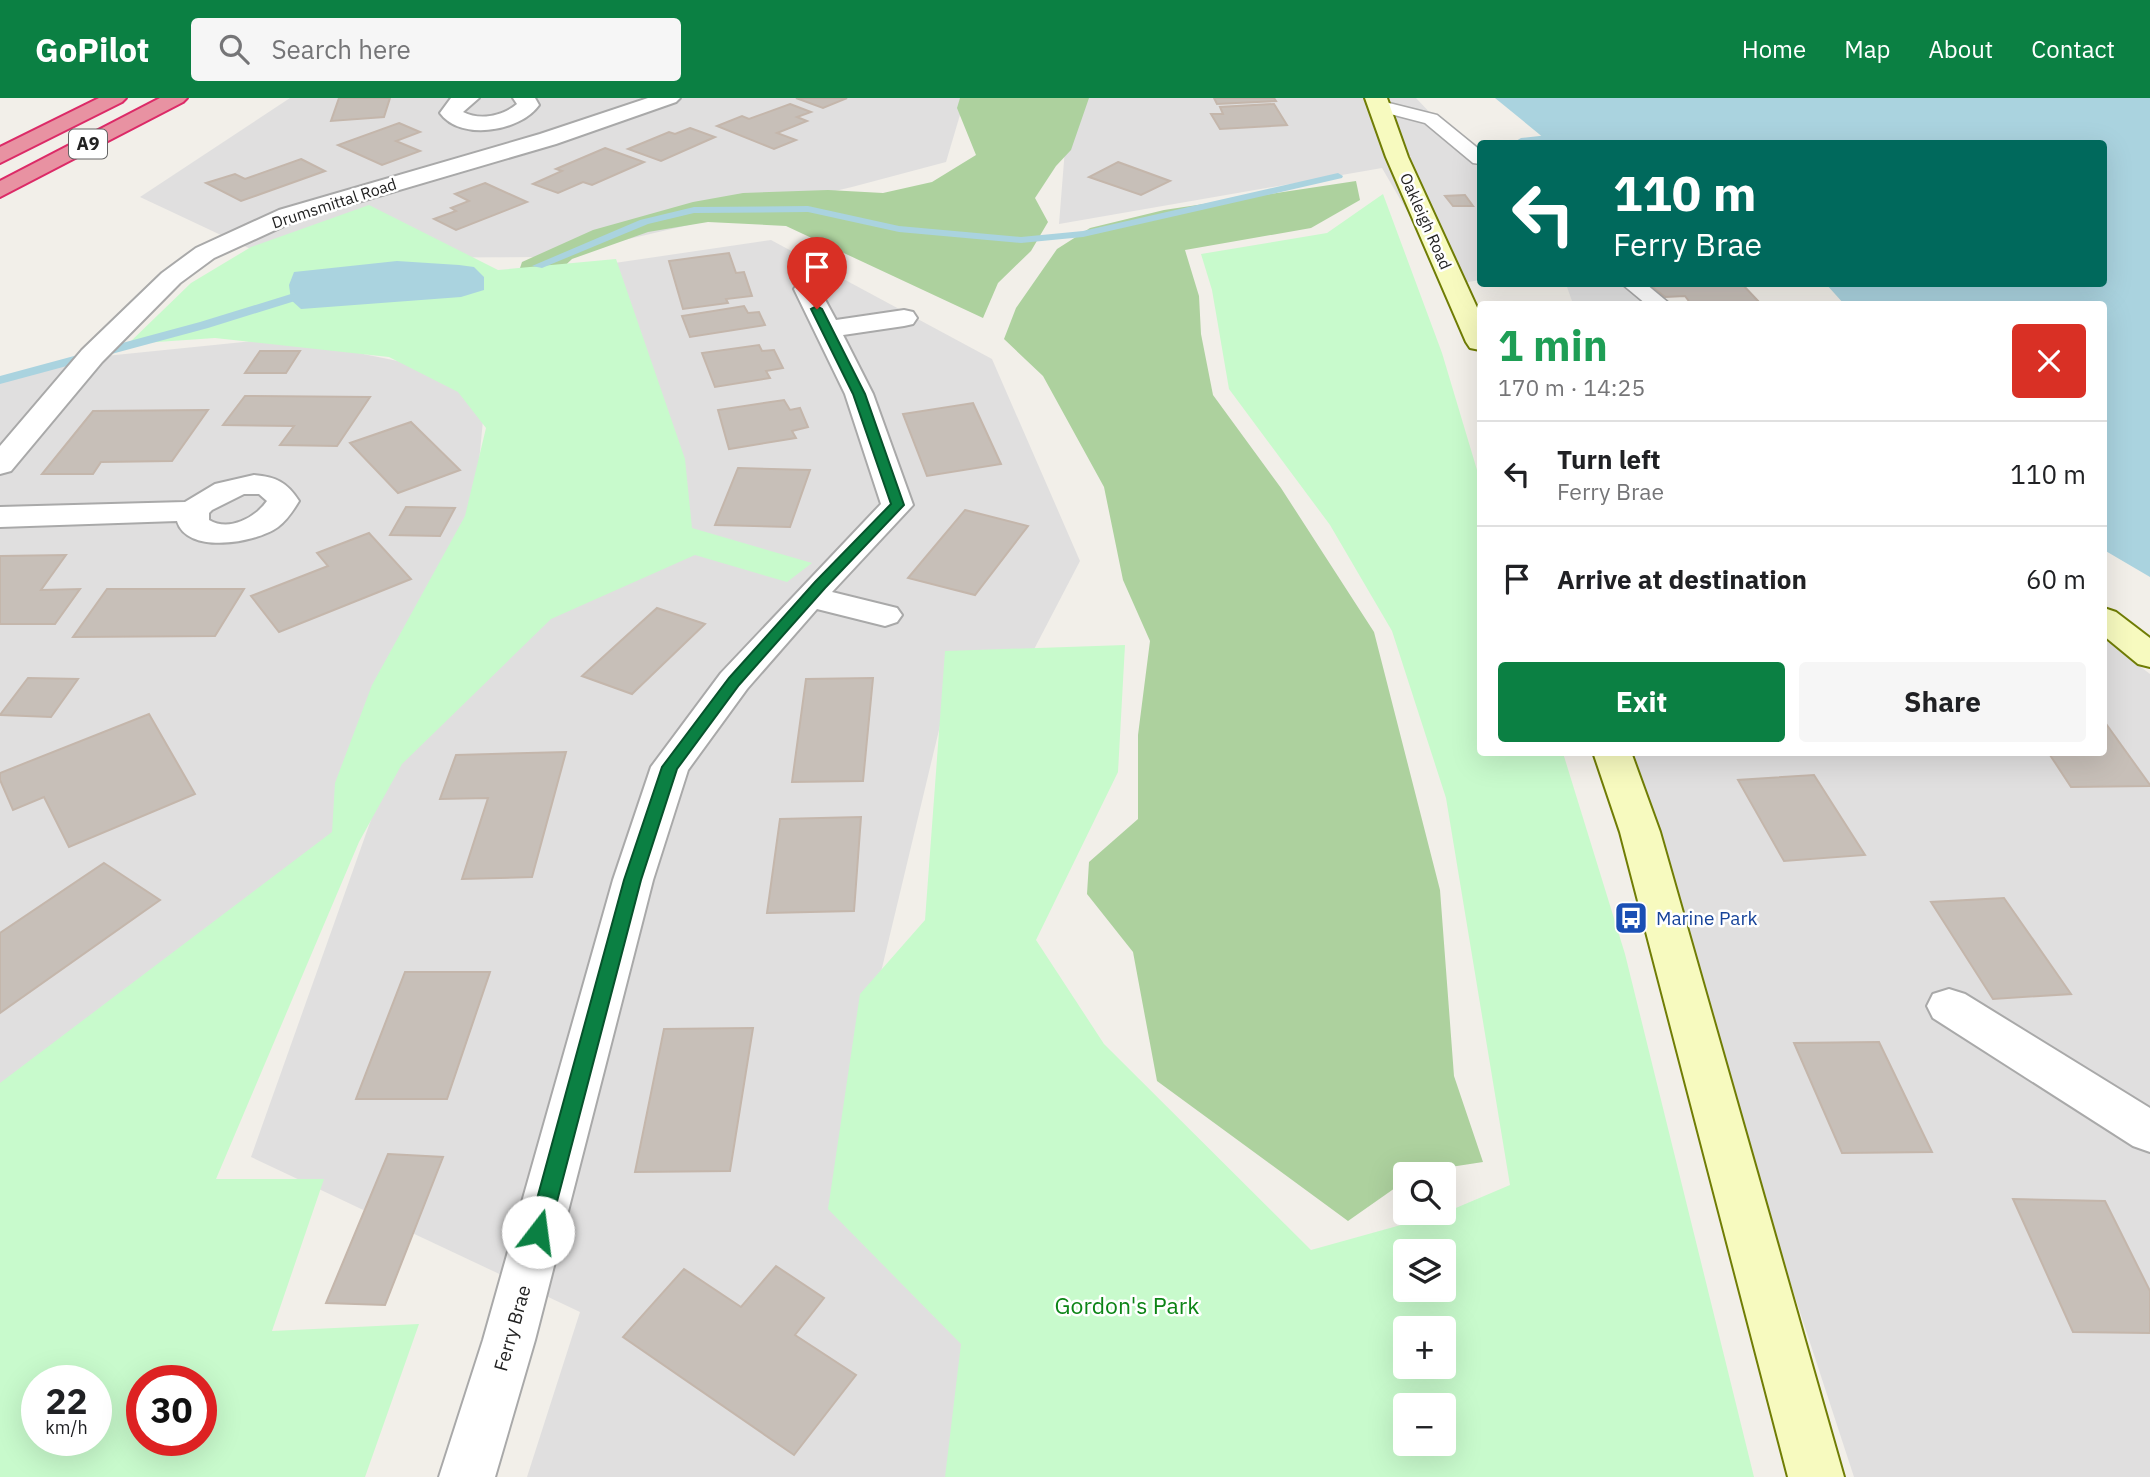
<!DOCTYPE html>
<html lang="en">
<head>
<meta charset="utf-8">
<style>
	:root { --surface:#fff; --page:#f6f6f6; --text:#202124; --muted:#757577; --line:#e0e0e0; --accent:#0b8043 }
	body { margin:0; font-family:"IBM Plex Sans",sans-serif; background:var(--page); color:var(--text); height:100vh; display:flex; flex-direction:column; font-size:26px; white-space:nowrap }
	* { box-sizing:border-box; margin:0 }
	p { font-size:23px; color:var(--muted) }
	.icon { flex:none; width:38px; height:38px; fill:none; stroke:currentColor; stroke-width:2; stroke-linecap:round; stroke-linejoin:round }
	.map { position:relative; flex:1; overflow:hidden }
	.panel { position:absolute; left:1477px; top:203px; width:630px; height:455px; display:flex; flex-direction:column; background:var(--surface); border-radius:7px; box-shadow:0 7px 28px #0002 }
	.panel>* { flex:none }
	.top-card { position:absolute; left:1477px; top:42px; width:630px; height:147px; border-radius:7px; box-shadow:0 7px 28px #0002; background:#00695c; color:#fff; overflow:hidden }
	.buttons { position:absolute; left:1393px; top:1064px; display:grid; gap:14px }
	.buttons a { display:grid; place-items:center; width:63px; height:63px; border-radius:7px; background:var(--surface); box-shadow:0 7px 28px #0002; font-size:35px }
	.speed { position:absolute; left:21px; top:1267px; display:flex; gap:14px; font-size:35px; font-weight:700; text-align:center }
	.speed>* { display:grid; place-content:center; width:91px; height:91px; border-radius:50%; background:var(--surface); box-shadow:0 7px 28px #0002; line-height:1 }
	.speed small { font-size:18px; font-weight:400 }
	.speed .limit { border:10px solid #d22; background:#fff; color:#111 }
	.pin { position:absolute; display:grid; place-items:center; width:60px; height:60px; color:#fff; margin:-72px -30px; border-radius:50% 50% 50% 0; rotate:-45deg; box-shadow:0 0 7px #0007 }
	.pin .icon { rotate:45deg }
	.me { position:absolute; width:77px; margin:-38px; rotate:15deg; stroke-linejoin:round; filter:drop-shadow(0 0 5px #0008) }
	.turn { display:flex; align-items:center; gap:24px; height:147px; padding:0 21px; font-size:32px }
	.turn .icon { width:91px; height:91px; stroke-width:2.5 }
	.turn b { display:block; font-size:49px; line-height:60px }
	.round { display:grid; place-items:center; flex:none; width:74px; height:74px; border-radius:7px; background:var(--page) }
	.summary { display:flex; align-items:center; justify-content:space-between; height:119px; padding:0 21px }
	h1 { font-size:42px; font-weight:700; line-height:52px; color:#1e9e55 }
	.action { display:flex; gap:14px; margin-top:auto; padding:14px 21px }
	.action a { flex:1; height:80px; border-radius:7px; background:var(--accent); color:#fff; font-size:28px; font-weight:700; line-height:80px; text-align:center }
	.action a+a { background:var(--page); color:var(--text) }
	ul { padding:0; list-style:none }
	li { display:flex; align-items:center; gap:21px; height:105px; padding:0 21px; border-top:2px solid var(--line) }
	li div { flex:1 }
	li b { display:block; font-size:26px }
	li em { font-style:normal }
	header { display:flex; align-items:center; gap:42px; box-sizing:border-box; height:98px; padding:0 35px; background:var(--accent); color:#fff }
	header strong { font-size:33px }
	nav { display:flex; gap:38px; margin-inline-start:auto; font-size:24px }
	.search { width:490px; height:63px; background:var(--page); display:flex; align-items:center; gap:18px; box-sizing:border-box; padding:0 24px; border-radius:7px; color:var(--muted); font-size:26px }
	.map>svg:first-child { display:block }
</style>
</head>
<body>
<header>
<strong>GoPilot</strong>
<div class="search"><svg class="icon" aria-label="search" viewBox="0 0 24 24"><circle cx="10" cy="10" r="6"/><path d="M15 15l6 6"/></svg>Search here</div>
<nav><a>Home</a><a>Map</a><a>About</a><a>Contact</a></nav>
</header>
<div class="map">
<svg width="2150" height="1379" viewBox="0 0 2150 1379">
	<rect width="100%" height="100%" fill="#f2efe9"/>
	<g fill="#e0dfdf">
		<polygon points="290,0 965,0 946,64 852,89 551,159 270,160 140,99"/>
		<polygon points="1072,0 1416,0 1435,20 1480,53 1480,182 1450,187 1382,70 1059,126 1066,38"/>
		<polygon points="771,142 992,261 1080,463 1030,559 956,561 876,895 977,1261 953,1379 527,1379 580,1214 251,1059 394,657 601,167"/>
		<polygon points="284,240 487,281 472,436 346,724 0,990 0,285 66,262"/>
		<polygon points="2104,541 2150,576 2150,1379 1854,1379 1617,655 2104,654"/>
	</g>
	<g fill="#add19e">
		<polygon points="960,0 1089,0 1071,52 1056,68 1035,100 1048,124 1031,153 998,185 983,220 786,128 708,124 648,134 572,161 552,180 487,269 522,164 593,132 693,104 743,95 828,92 883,95 932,84 976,57 957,10"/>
		<polygon points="1356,83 1360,102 1311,130 1185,152 1199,198 1201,236 1213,297 1281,390 1374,534 1440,792 1454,978 1483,1064 1405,1076 1405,1083 1348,1123 1157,983 1133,854 1087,796 1089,764 1138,721 1138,637 1150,543 1123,482 1104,389 1043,278 1004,241 1016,210 1057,151 1090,130 1164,112"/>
	</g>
	<g fill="#c8facc" fill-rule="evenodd">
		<path d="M1383,96L1442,255L1480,382V654L1563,655L1625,856L1754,1379H945L961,1246L828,1111L860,896L925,822L945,553L1125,547L1118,674L1036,842L1104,946L1311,1152L1444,1115L1510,1087L1446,700L1392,533L1330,427L1229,291L1212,192L1201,156L1327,135ZM1405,1153H1444V1192H1405ZM1405,1230H1444V1269H1405ZM1405,1307H1444V1346H1405Z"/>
		<path d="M369,107L498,172L616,161L685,361L692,430L812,465L787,484L695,457L551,521L402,666L359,744L216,1081H324L272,1233L419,1226L365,1379H0V985L332,734L335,685L372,587L465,418L486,330L458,294L389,259L215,240L128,246L191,185L251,149ZM37,1283H96V1342H37ZM142,1283H201V1342H142Z"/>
	</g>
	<polygon fill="#e2e2e2" points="1566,186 1633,186 1659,206 1573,206"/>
	<g fill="#aad3df">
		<polygon points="1495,0 2150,0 2150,479 2104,452 2104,206 1844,206 1826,186 2104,186 2104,46 1550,45"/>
		<polygon points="397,163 459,167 474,169 484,179 484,192 461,199 301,211 291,202 289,187 294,174"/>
	</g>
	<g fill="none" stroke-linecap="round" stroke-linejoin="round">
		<g fill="#aad3df" fill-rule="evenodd">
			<polygon points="1566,35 1571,38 1570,40 1526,46 1516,43 1521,40"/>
			<polygon points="1338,75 1343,78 1342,80 1083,139 1021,145 899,134 808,114 694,115 648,126 542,170 532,168 640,122 694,109 808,108 899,128 1021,139 1083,133"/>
			<polygon points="291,196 295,197 295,203 208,230 0,286 0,278 200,224"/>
		</g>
	</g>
	<g fill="#c7bfb8" stroke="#c4b6ab" stroke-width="2">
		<polygon points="339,0 390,0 384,19 331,23"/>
		<polygon points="796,0 847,0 823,10"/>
		<polygon points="1214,0 1274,0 1276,3 1217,6"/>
		<polygon points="790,6 811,14 797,19 807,23 777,35 796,42 774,51 717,28 742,18 749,21"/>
		<polygon points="1274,6 1287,27 1220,31 1211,16 1223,16 1220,9"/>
		<polygon points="399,25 420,34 396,43 420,53 382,67 338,47"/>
		<polygon points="690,30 715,39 661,63 628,51 669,34 675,36"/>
		<polygon points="605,50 644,64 592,87 583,84 558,95 533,86 562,73 556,71"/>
		<polygon points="301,61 325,73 241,103 206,85 235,76 245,81"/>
		<polygon points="1118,64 1170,83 1141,97 1089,79"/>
		<polygon points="485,85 527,104 456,132 434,121 456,113 451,110 469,103 455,96"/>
		<polygon points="1465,97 1473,108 1453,108 1445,98"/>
		<polygon points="729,155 736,175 744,174 752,198 726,201 728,205 683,211 669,163"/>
		<polygon points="1649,186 1742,186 1761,206 1691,206 1685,198 1665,199"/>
		<polygon points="744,208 748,215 759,214 765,227 690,239 682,218"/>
		<polygon points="759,247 762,253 774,252 783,270 766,273 770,280 715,289 702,255"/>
		<polygon points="260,253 300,253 286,275 245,275"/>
		<polygon points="245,298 370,299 337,348 280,347 294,328 223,327"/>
		<polygon points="784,302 790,312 800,310 808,329 792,333 796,340 729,351 718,312"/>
		<polygon points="973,305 1001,366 927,378 903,316"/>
		<polygon points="208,312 172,363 101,364 93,376 42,376 93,313"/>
		<polygon points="411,324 460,372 398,395 350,345"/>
		<polygon points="738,370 810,372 790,429 715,427"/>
		<polygon points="406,409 455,410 440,438 390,437"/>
		<polygon points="965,412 1028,428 975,497 908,480"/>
		<polygon points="369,435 411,481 279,534 251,498 328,468 317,455"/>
		<polygon points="66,457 41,492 80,491 55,526 0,526 0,458"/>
		<polygon points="107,491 244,491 215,538 73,539"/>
		<polygon points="657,510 705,526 632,596 582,578"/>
		<polygon points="28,580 78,581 51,619 0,617"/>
		<polygon points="873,580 863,683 792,684 806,581"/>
		<polygon points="149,616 195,696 69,749 44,699 13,712 0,682 0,675"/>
		<polygon points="2104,623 2150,687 2150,688 2071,689 2048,654 2104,654"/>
		<polygon points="566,654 532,779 462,781 488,700 440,701 456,657"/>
		<polygon points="1814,677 1865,757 1784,763 1738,682"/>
		<polygon points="861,719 854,813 767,815 780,721"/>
		<polygon points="104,765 160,802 0,915 0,835"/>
		<polygon points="2004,800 2071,896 1993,901 1931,804"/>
		<polygon points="405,874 490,874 447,1001 356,1001"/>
		<polygon points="753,930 730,1073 635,1074 664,931"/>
		<polygon points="1879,944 1932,1054 1842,1055 1794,945"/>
		<polygon points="388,1056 443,1059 385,1207 326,1205"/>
		<polygon points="2013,1101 2105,1103 2150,1193 2150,1235 2073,1234"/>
		<polygon points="776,1168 824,1200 795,1237 856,1277 794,1357 623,1239 684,1171 741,1209"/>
	</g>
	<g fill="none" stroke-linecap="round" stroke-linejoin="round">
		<defs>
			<g id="lane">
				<polygon points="1381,3 1437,17 1480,52 1480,66 1473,65 1425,25 1375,12 1372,8 1375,4"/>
				<polygon points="1622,186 1646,186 1670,206 1646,206"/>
			</g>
			<g id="street">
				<path d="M451,0H479L463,14C480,23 503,18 517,6L513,0H535L539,7C521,33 461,44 440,15Z"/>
				<polygon points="648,0 680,0 676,4 556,46 297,122 214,160 180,185 102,264 11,373 0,376 0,348 82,252 162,175 196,150 279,112 540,36"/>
				<polygon points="807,183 816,185 836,222 904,212 913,214 917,220 913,226 904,228 843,237 873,296 913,407 832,494 897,510 902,517 897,524 885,528 817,511 747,591 688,672 653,782 535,1242 495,1379 439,1379 483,1242 613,782 651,669 721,575 881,406 845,296 794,191 798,185"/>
				<path d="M254,377C276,379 287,384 299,403C293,413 287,422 278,429C256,445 187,457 177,423L0,429V409L185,404L215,386ZM244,396H259L267,403C255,420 229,434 209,422V415L212,412Z"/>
				<polygon points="1949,891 1965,896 2150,1010 2150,1054 2133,1048 1933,920 1927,908 1933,896"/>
			</g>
			<g id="secondary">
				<polygon points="1365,0 1387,0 1408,59 1480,216 1480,252 1470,250 1466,244 1386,59"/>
				<polygon points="2104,510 2116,514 2150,540 2150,569 2138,566 2104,538"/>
				<polygon points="1593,654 1631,654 1660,734 1844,1379 1788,1379 1620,734"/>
			</g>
			<g id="highway">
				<polygon points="99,0 126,0 122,4 0,65 0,49"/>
				<polygon points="160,0 187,0 183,4 0,99 0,83"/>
			</g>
		</defs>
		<use href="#lane" stroke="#a9a9a9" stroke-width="3"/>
		<use href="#street" stroke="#a9a9a9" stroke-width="4"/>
		<use href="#secondary" stroke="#707d05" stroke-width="4"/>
		<use href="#highway" stroke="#dc2a67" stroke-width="4"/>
		<use href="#lane" fill="#fff" fill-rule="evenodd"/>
		<use href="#street" fill="#fff" fill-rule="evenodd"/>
		<use href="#secondary" fill="#f7fabf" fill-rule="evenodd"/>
		<use href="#highway" fill="#e892a2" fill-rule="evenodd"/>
	</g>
	<polygon fill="#0b8043" stroke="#07532c" stroke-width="2" points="817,208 822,211 865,296 904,407 825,490 739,587 677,671 641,782 549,1134 546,1140 538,1143 531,1140 528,1134 624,782 662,669 729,580 815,484 891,406 853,296 811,211"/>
	<defs>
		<symbol id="bus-square" viewBox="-11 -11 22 22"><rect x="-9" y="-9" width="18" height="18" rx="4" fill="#1a4fb4" stroke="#fff"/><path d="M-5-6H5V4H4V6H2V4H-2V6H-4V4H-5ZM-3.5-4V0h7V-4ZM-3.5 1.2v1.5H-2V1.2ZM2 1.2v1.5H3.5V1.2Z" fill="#fff"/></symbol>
	</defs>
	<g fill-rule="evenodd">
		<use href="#bus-square" x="1612" y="801" width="38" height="38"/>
	</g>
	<g text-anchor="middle" stroke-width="5" stroke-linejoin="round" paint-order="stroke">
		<g font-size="16" fill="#222" stroke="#fff">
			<text transform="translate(334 105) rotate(-18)" y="6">Drumsmittal Road</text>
			<text transform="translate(1426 123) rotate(66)" y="6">Oakleigh Road</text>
		</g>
		<rect fill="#fff" stroke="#646464" stroke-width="2" x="69" y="31.5" width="38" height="29" rx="5"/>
		<g font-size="18" font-weight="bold" fill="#222">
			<text x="88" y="52">A9</text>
		</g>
		<g font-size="19" fill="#164399" stroke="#fff" text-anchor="start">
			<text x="1656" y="827">Marine Park</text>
		</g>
		<g font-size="19" fill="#222" stroke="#fff">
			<text transform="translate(512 1230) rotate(-74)" y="7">Ferry Brae</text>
		</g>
		<g font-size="23" fill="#0c8416" stroke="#fff">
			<text x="1127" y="1216">Gordon's Park</text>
		</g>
	</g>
</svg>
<div class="buttons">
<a><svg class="icon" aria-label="search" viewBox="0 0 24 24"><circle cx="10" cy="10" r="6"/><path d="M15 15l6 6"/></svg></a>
<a><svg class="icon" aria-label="layers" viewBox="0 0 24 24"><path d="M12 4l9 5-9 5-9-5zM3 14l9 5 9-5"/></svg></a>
<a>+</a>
<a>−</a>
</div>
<div class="speed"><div>22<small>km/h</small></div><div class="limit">30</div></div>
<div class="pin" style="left:817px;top:211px;background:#d93025"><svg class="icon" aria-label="arrive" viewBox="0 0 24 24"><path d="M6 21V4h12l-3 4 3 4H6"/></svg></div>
<svg class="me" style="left:538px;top:1134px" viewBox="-20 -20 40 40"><circle r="19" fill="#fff"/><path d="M0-13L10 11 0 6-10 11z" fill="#0b8043"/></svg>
<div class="top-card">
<div class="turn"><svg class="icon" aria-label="left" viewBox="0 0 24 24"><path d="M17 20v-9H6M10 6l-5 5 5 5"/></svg><div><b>110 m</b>Ferry Brae</div></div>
</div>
<section class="panel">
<div class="summary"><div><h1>1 min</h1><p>170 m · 14:25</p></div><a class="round" style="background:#d93025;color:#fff"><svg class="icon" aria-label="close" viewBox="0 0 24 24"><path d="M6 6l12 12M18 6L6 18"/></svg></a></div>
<ul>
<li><svg class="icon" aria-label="left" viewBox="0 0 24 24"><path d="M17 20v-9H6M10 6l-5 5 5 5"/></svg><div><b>Turn left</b><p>Ferry Brae</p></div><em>110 m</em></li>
<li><svg class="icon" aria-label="arrive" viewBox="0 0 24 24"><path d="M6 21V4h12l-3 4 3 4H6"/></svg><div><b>Arrive at destination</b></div><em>60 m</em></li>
</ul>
<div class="action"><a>Exit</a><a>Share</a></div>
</section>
</div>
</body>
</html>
